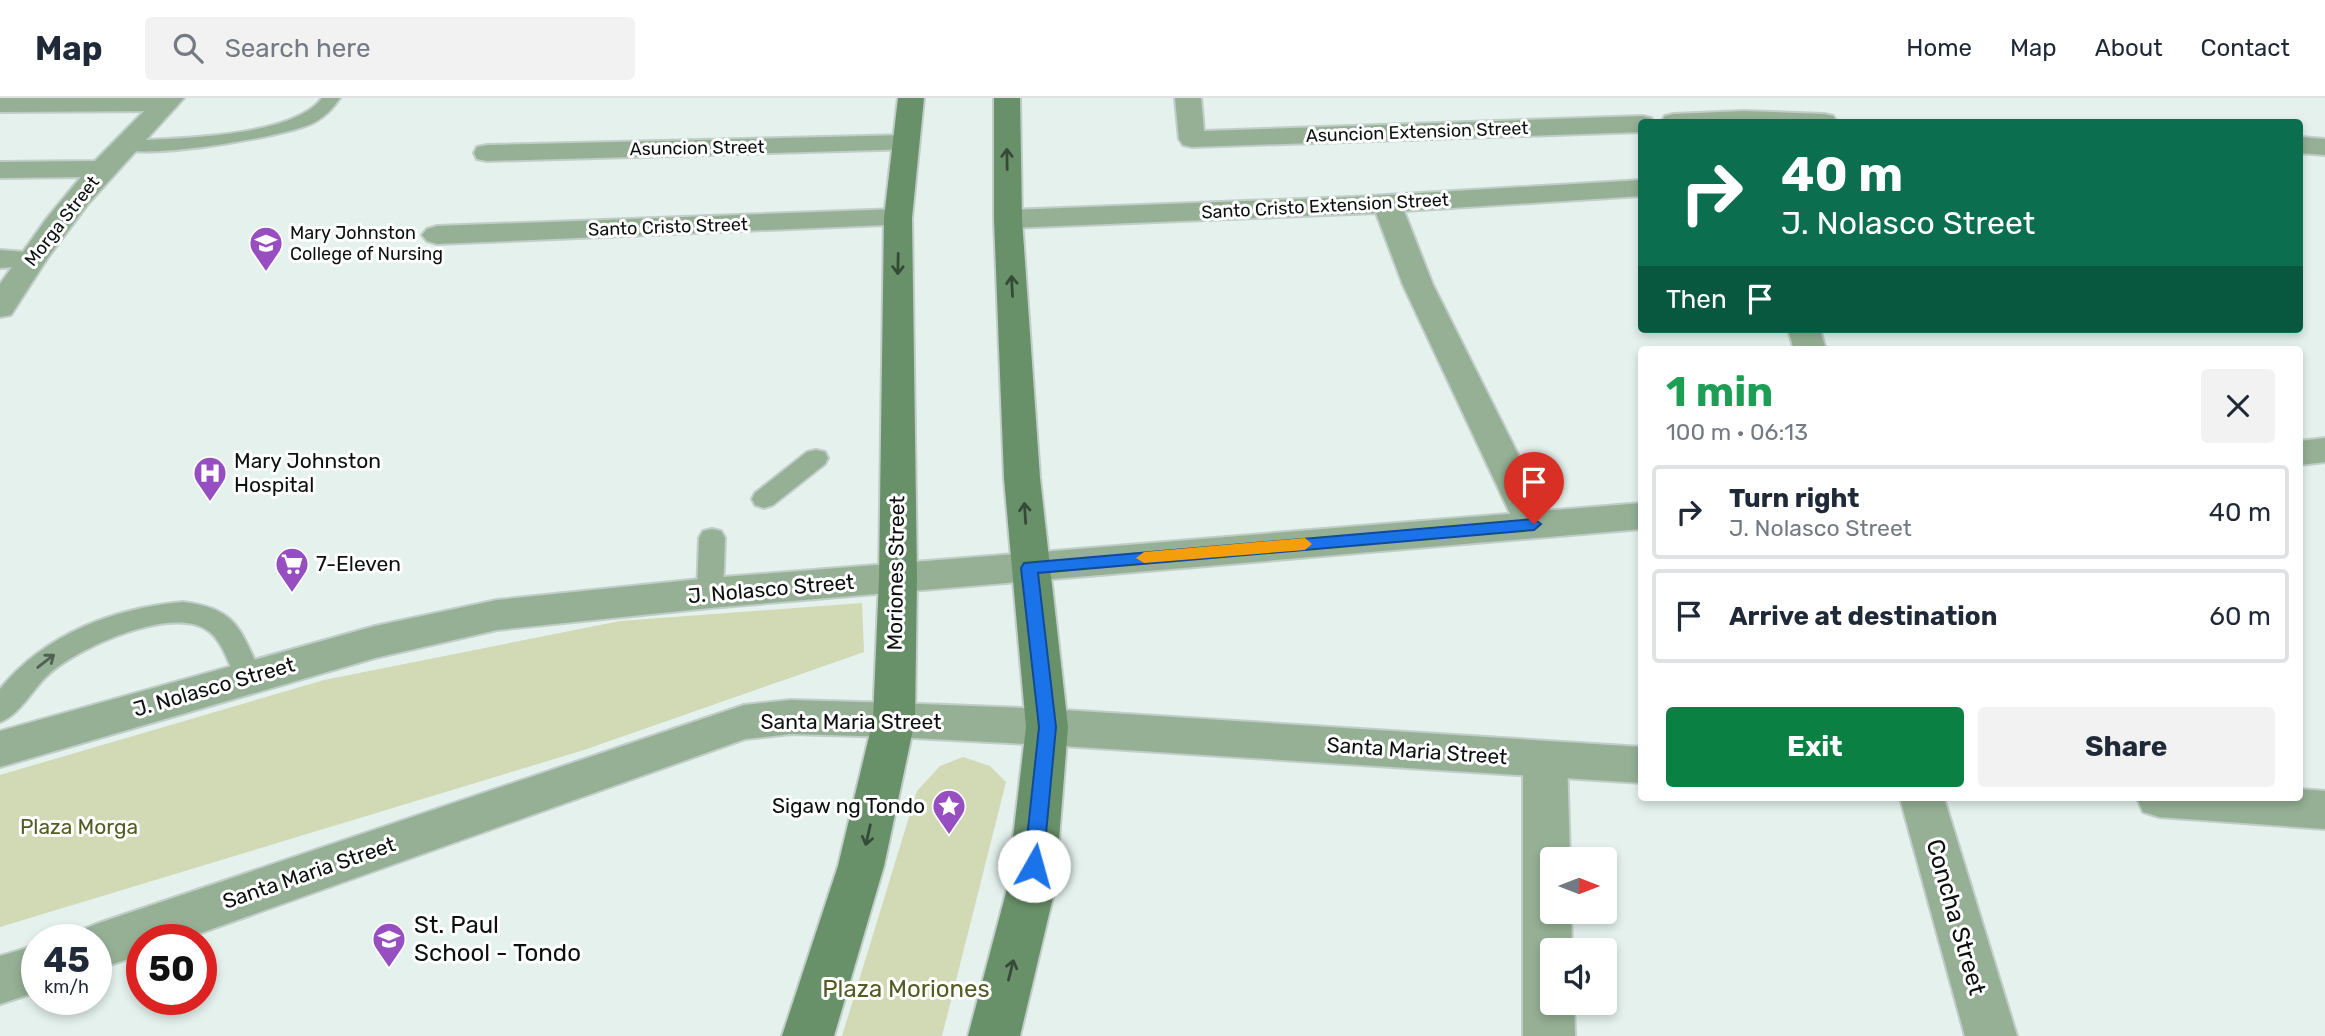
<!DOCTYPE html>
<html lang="en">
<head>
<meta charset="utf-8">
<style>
	:root { --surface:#fff; --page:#f2f2f3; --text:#1f2937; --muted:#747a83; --line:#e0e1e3; --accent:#0b8043 }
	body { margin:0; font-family:Rubik,sans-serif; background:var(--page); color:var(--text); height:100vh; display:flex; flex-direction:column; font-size:26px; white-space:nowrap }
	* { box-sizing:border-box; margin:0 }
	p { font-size:23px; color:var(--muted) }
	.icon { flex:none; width:38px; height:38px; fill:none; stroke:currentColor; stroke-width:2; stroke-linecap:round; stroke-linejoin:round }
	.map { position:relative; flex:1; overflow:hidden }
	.details { position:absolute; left:1638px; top:248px; width:665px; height:455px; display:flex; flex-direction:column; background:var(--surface); border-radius:7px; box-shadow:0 4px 10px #0003 }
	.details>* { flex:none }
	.top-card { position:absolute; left:1638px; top:21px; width:665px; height:214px; border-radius:7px; box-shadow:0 4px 10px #0003; background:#0b6e4f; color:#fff; overflow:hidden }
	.needle { width:46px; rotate:90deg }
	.buttons { position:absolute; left:1540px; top:749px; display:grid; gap:14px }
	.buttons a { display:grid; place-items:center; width:77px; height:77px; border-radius:7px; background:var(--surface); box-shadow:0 4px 10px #0003; font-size:35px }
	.speed { position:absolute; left:21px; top:826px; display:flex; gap:14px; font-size:35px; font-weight:700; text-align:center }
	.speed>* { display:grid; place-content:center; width:91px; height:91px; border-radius:50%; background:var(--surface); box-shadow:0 4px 10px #0003; line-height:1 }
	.speed small { font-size:18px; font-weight:400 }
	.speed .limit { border:10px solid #d22; background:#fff; color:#111 }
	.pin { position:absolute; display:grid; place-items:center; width:60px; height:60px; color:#fff; margin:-72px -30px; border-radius:50% 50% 50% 0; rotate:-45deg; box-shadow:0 0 7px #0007 }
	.pin .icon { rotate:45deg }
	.me { position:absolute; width:77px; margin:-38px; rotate:7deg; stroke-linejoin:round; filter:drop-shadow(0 0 5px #0008) }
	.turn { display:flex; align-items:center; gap:24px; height:147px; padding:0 28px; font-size:32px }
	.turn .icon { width:91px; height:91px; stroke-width:2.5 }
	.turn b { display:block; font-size:49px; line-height:60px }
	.then { display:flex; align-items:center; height:66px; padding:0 28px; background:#0003; gap:14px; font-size:26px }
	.round { display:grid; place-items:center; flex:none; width:74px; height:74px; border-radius:7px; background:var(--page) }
	.head { display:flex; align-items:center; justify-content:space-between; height:119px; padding:0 28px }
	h1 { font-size:42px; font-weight:700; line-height:52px; color:#1e9e55 }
	.cta { display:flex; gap:14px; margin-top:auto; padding:14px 28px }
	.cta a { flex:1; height:80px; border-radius:7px; background:var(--accent); color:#fff; font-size:28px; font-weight:700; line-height:80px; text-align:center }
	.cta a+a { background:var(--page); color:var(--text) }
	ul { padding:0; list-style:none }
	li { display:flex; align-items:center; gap:21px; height:94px; margin:0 14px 10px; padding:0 14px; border:4px solid var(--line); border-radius:7px }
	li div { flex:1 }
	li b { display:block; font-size:26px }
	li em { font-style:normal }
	header { display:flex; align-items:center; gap:42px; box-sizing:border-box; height:98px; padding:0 35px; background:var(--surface); border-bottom:2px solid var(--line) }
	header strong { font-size:33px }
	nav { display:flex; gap:38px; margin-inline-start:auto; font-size:24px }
	.search { width:490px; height:63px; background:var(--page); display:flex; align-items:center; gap:18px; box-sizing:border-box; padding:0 24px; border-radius:7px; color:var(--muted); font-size:26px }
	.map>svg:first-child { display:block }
</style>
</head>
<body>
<header>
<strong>Map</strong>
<div class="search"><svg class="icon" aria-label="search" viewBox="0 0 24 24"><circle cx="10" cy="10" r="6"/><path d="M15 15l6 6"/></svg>Search here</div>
<nav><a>Home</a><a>Map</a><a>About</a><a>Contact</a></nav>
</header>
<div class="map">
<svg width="2325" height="938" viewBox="0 0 2325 938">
	<rect width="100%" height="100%" fill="#e4f1ed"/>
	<g fill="#d2d9b5">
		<polygon points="862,505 864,554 584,652 0,829 0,677 324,582 620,523"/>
		<polygon points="963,659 990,668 1006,684 942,938 842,938 917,693 940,668"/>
	</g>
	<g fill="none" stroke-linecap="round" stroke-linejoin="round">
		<defs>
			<g id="service">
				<path d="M322,0H340C332,11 325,19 313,25C289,38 132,65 118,48L127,43C174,40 293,40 322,0Z"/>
				<polygon points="816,352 825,354 828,360 825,366 773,407 764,410 755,407 752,401 755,395 807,354"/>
				<polygon points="712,431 721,433 725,440 723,495 719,502 710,505 701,502 697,495 699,440 703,433"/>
				<path d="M183,504C240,511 240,534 263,579L259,587L249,590L239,587C230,570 223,542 207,532C172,507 77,550 49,576C33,590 20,617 0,624V591C45,536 114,510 183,504Z"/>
			</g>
			<g id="pedestrian">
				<polygon points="0,0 175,0 179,5 175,10 166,13 0,14"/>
				<polygon points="1175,0 1201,0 1204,33 1642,18 1651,20 1654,24 1642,24 1642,34 1192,49 1183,47 1179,41"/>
				<polygon points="1743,13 1752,15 1756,21 1754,24 1661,24 1665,18 1674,16"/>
				<polygon points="1642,82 1642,98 1404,113 1433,187 1553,426 1547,435 1534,439 1521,435 1515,426 1403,187 1376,115 1008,130 998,127 994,121 998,115 1008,112 1353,99"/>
			</g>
			<g id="minor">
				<polygon points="1743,13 1824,16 1833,18 1837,24 1732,24 1730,21 1734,15"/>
				<polygon points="906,37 915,39 919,45 915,51 487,63 477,61 474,55 477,49 487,47"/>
				<polygon points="2300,39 2325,41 2325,57 2300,55"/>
				<polygon points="898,111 908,114 912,120 908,126 437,146 427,143 422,137 427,131 437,128"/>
				<polygon points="0,152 40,155 44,161 40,167 0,170"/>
				<polygon points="1788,231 1820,231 1826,252 1794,252"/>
				<polygon points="2325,340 2325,364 2300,367 2300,343"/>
				<polygon points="1642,405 1642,431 1029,483 1015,479 1010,469 1015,459 1029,455"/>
				<polygon points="791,602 894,605 909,610 915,622 909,634 894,639 791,636 745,641 181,842 142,842 142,856 96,872 96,842 75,842 79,833 96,826 744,607"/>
				<polygon points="1545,643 1561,648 1567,661 1570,761 1552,761 1552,814 1571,814 1572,852 1552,852 1552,905 1574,905 1575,938 1523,938 1523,661 1529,648"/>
				<polygon points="1900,700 1944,700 2017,938 1965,938"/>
				<polygon points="37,847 37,894 0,906 0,858"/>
			</g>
			<g id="tertiary">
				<polygon points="157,0 184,0 88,106 49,158 11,217 0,219 0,186 47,120 81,79 0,80 0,64 95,63"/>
				<polygon points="1029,455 1043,459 1048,469 1043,479 1029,483 710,510 497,532 375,560 0,669 0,633 375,528 497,502 710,480"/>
				<polygon points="894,605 1047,611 1642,649 1642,685 1047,647 894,639 879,634 873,622 879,610"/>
				<polygon points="2300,691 2325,693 2325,731 2159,719 2143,714 2137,700 2300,700"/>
			</g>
			<g id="secondary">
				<polygon points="898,0 924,0 912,120 917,480 915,622 884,768 834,938 782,938 838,768 873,622 879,480 884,120"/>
				<polygon points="994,0 1020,0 1022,121 1040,380 1068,629 1055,791 1020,938 968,938 1007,791 1026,629 1004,380 994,121"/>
			</g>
		</defs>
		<use href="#service" stroke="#c1cdc9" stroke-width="4"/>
		<use href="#pedestrian" stroke="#c1cdc9" stroke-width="4"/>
		<use href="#minor" stroke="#c1cdc9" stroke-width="4"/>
		<use href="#tertiary" stroke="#c1cdc9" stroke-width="4"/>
		<use href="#secondary" stroke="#c1cdc9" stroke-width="4"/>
		<use href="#service" fill="#95b095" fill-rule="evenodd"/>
		<use href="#pedestrian" fill="#95b095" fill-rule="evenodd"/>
		<use href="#minor" fill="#95b095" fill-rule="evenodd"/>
		<use href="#tertiary" fill="#95b095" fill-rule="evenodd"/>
		<use href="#secondary" fill="#699169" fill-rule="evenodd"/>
	</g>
	<defs><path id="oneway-shaft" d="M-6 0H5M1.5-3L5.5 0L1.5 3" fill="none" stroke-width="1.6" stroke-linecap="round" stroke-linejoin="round" transform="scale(1.75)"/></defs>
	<g stroke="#364b37">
		<use href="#oneway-shaft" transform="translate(1007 61) rotate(-91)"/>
		<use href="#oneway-shaft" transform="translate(898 166) rotate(91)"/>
		<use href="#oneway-shaft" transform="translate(1012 188) rotate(-93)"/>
		<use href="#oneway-shaft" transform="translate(1025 415) rotate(-94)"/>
		<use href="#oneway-shaft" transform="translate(868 737) rotate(103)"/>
		<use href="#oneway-shaft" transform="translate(1011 872) rotate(-76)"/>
	</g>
	<use stroke="#506052" href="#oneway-shaft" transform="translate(46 563) rotate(-38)"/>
	<polygon fill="#1a73e8" stroke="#114b97" stroke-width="2" points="1534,421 1541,426 1534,432 1038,475 1056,629 1043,768 1041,774 1034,777 1027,774 1024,768 1039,629 1021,470 1024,465"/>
	<polygon fill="#f59e0b" points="1305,440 1312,446 1305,452 1144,465 1136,460 1144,454"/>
	<defs>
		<symbol id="university-pin" viewBox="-11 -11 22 30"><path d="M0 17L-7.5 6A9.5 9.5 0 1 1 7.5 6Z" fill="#964ec1" stroke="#fff"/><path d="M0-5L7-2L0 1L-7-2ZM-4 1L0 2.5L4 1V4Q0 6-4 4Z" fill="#fff"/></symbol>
		<symbol id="hospital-pin" viewBox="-11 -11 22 30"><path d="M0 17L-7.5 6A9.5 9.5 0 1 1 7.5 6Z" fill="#964ec1" stroke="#fff"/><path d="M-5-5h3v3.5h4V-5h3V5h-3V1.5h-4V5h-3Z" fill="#fff"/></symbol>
		<symbol id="supermarket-pin" viewBox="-11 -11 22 30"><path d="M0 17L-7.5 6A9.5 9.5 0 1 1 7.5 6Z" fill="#964ec1" stroke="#fff"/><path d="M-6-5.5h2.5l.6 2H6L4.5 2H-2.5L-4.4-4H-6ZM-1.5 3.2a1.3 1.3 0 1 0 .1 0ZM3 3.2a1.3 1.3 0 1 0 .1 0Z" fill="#fff"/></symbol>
		<symbol id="sight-pin" viewBox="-11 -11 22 30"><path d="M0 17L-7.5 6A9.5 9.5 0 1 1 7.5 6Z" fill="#964ec1" stroke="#fff"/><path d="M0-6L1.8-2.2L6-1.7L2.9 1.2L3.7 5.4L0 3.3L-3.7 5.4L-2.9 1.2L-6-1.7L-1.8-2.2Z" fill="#fff"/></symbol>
		<symbol id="school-pin" viewBox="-11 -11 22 30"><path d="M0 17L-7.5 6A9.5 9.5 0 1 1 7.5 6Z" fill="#964ec1" stroke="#fff"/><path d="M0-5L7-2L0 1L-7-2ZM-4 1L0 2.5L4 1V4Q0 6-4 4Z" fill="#fff"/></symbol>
	</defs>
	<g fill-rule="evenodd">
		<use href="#university-pin" x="247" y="126" width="38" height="52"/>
		<use href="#hospital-pin" x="191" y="356" width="38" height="52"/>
		<use href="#supermarket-pin" x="273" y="447" width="38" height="52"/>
		<use href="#sight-pin" x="930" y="689" width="38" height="52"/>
		<use href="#school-pin" x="370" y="822" width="38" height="52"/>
	</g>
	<g text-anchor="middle" stroke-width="6" stroke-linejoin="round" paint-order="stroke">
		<g font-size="18" fill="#0c110f" stroke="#fff">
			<text transform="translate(1417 34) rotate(-2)" y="6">Asuncion Extension Street</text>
			<text transform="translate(697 50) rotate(-1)" y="6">Asuncion Street</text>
			<text transform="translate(1325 108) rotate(-3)" y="6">Santo Cristo Extension Street</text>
			<text transform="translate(62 123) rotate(-52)" y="6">Morga Street</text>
			<text transform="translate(668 129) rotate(-2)" y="6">Santo Cristo Street</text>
		</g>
		<g font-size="18" fill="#0c110f" stroke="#fff" text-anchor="start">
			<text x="290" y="141">Mary Johnston<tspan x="290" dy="21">College of Nursing</tspan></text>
		</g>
		<g font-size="21" fill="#0c110f" stroke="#fff" text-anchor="start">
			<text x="234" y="370">Mary Johnston<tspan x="234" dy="24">Hospital</tspan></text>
			<text x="316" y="473">7-Eleven</text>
			<text x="925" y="715" text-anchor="end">Sigaw ng Tondo</text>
		</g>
		<g font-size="21" fill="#0c110f" stroke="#fff">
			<text transform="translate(896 475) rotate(-89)" y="7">Moriones Street</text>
			<text transform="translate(771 491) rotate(-5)" y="7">J. Nolasco Street</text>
			<text transform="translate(214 589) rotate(-16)" y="7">J. Nolasco Street</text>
			<text x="851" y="631">Santa Maria Street</text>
			<text transform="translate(1417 653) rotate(4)" y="7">Santa Maria Street</text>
			<text transform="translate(309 775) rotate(-19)" y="7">Santa Maria Street</text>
		</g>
		<g font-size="21" fill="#535c24" stroke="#fff">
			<text x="79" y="736">Plaza Morga</text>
		</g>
		<g font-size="24" fill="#0c110f" stroke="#fff">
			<text transform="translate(1956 819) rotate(74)" y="8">Concha Street</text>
		</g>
		<g font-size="24" fill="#0c110f" stroke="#fff" text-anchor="start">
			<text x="414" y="835">St. Paul<tspan x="414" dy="28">School - Tondo</tspan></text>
		</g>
		<g font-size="24" fill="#535c24" stroke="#fff">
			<text x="906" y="899">Plaza Moriones</text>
		</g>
	</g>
</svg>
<div class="buttons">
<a><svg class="needle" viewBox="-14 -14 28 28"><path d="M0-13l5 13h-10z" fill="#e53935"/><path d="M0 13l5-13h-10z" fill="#747a83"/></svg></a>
<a><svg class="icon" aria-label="sound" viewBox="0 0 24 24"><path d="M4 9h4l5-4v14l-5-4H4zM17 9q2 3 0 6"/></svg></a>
</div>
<div class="speed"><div>45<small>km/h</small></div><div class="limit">50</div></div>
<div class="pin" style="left:1534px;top:426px;background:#d93025"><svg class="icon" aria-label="arrive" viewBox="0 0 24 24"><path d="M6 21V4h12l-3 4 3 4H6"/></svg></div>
<svg class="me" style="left:1034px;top:768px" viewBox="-20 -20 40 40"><circle r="19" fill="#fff"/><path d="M0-13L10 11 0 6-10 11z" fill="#1a73e8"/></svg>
<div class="top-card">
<div class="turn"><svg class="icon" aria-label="right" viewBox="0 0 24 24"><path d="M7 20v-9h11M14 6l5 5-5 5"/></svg><div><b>40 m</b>J. Nolasco Street</div></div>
<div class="then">Then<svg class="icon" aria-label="arrive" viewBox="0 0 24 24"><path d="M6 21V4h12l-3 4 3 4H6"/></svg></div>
</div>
<section class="details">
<div class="head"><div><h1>1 min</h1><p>100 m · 06:13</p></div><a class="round"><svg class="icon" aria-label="close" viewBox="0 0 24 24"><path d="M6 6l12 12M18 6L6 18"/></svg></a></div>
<ul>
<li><svg class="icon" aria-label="right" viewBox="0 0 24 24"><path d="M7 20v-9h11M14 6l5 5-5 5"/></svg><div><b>Turn right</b><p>J. Nolasco Street</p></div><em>40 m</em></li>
<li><svg class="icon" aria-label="arrive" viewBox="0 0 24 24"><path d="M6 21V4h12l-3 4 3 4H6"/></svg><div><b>Arrive at destination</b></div><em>60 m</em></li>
</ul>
<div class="cta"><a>Exit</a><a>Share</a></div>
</section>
</div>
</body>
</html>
